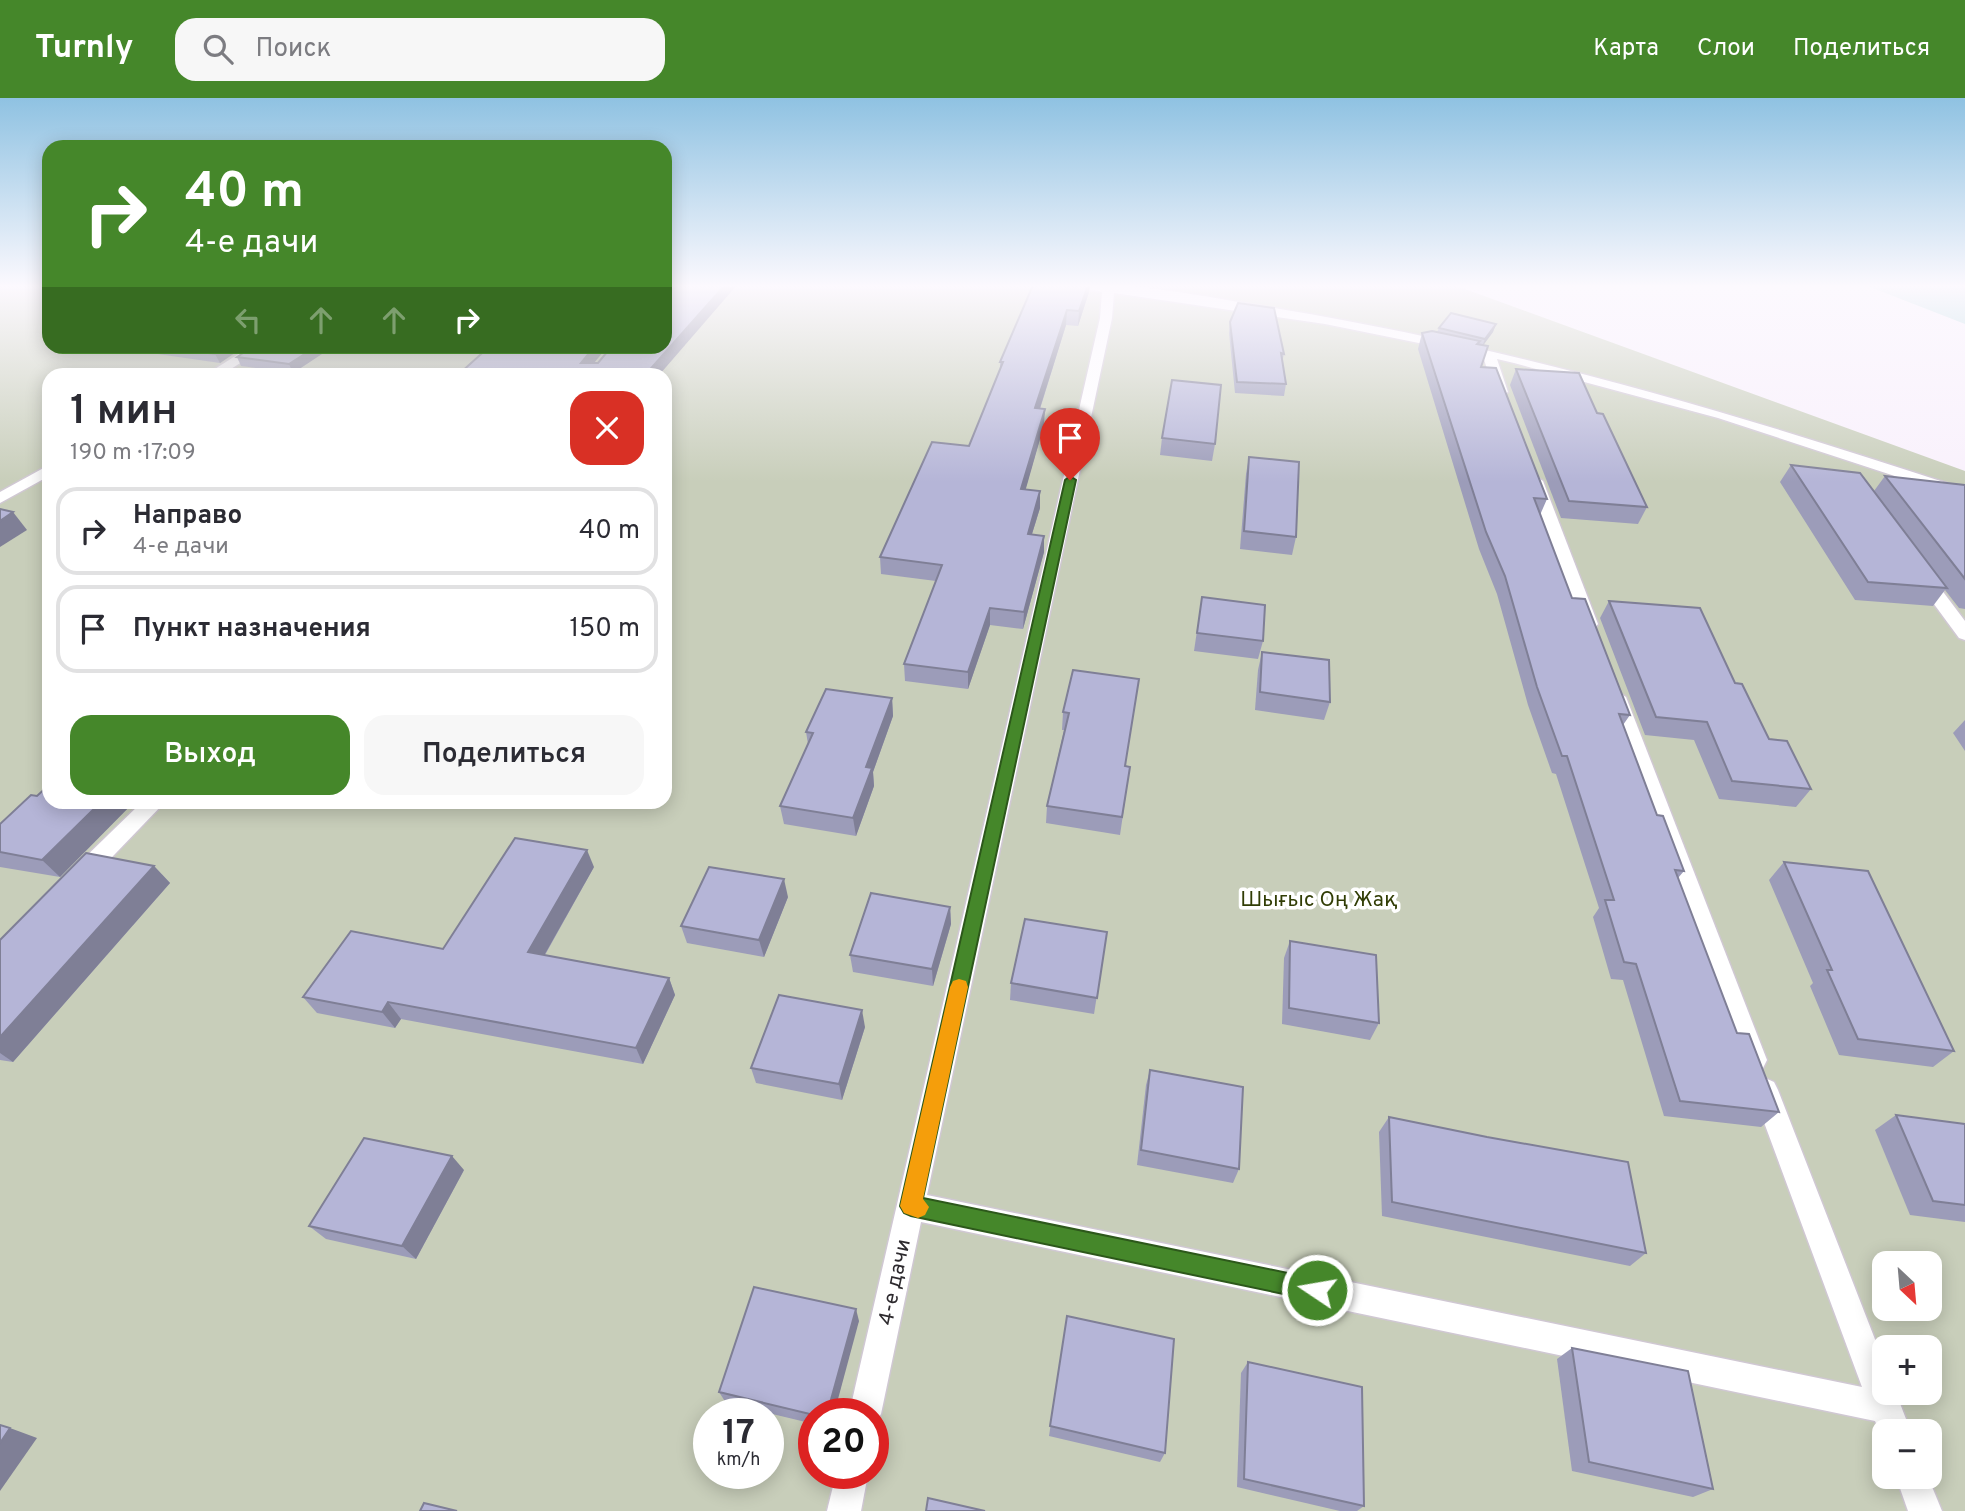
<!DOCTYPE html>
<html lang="ru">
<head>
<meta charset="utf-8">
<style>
	:root { --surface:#fff; --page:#f7f7f7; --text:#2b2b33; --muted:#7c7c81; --line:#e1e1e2; --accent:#45872a }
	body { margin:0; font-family:Overpass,sans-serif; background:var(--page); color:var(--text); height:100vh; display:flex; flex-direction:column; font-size:26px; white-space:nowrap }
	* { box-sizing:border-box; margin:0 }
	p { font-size:23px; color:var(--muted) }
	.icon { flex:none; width:38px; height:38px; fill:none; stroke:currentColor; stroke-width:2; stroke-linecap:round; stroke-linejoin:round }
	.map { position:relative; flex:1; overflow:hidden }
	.side { position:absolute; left:42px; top:270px; width:630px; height:441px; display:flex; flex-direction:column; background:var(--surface); border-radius:21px; box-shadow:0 4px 18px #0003 }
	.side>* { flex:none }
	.banner { position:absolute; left:42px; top:42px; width:630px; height:214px; border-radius:21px; box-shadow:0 4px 18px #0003; background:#45872a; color:#fff; overflow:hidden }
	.needle { width:46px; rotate:154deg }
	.controls { position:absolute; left:1872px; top:1153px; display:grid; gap:14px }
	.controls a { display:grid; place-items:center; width:70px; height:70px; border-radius:14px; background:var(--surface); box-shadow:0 4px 18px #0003; font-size:35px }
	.speed { position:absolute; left:693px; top:1300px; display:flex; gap:14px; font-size:35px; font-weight:700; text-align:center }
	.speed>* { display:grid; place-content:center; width:91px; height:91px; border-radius:50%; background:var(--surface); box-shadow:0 4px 18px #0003; line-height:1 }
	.speed small { font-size:18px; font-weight:400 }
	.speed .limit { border:10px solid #d22; background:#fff; color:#111 }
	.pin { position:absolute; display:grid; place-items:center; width:60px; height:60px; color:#fff; margin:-72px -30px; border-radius:50% 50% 50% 0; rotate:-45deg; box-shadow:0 0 7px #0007 }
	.pin .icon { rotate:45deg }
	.me { position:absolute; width:77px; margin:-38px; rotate:282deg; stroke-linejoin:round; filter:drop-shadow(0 0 5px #0008) }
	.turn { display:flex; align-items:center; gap:24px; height:147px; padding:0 28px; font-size:32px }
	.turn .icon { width:91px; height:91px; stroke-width:2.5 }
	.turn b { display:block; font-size:49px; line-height:60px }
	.lanes { display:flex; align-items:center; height:66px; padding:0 28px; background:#0003; justify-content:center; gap:35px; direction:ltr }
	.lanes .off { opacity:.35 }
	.round { display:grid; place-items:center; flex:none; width:74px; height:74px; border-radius:21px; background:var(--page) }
	.headline { display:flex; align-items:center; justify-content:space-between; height:119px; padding:0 28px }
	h1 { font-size:42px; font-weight:600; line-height:52px }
	.button { display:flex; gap:14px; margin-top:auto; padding:14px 28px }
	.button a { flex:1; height:80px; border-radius:21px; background:var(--accent); color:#fff; font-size:28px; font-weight:600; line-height:80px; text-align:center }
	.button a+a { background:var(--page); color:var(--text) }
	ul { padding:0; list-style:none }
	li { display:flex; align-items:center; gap:21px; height:88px; margin:0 14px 10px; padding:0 14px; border:4px solid var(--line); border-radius:21px }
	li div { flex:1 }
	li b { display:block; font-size:26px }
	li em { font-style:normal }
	header { display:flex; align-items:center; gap:42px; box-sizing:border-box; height:98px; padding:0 35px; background:var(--accent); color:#fff }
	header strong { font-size:33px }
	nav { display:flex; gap:38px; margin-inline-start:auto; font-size:24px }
	.search { width:490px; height:63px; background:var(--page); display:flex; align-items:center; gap:18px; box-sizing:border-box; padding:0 24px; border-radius:21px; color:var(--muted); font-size:26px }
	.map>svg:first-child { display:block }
</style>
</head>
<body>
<header>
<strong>Turnly</strong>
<div class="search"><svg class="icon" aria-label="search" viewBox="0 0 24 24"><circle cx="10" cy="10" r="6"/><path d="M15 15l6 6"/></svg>Поиск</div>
<nav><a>Карта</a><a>Слои</a><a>Поделиться</a></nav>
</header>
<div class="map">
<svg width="1965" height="1413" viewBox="0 0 1965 1413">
	<rect width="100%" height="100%" fill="#f9f1fc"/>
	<path fill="#c8ceba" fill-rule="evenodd" d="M0,187H49V248H665V187H1454L1965,373V1413H0ZM49,276H665V704H49ZM1885,1166H1930V1211H1885ZM1885,1250H1930V1295H1885ZM709,1316H768V1376H709ZM814,1316H873V1376H814ZM1885,1334H1930V1379H1885Z"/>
	<polygon fill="#a9d6da" points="1865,187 1965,187 1965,226"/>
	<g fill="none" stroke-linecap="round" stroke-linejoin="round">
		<defs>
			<g id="service">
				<path d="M1065,187C1125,181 1218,201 1280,211C1516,250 1738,316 1965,391V401L1718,320L1514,265L1497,261L1508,294L1501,298L1494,294L1483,258L1325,226L1114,195L1112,220L927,1097L1862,1289L1752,992L1756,984L1765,980L1774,984L1778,992L1885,1267V1295H1896L1911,1334H1885V1346L1875,1323L921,1124L881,1316L873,1328V1316H849L1100,220L1102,194Z"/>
				<polygon points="251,248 267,248 223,276 207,276"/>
				<polygon points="49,367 49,378 0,405 0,394"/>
				<polygon points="1535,378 1543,383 1598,526 1595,530 1589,532 1580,526 1527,383"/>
				<polygon points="1923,474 1929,475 1965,523 1965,542 1959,540 1914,479"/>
				<polygon points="1616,593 1626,599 1767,962 1763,970 1754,973 1745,970 1741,962 1606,599"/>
				<polygon points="142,704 165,704 90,782 82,785 74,782 71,776 74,770"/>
				<polygon points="836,1376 868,1376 861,1413 827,1413"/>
				<polygon points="1896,1379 1928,1379 1942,1413 1908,1413"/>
			</g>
		</defs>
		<use href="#service" stroke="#d0c8d3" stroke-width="3"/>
		<use href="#service" fill="#fff" fill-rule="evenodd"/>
	</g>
	<g fill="#9c9cb9">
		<polygon points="1033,187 1090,187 1089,194 1078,228 1066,227 1040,311 1044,327 1025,392 1040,410 1032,436 1044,454 1023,531 990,527 968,591 905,583 904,566 936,483 881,476 880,459 969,348 1000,272 1000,264"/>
		<polygon points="1230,224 1284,256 1282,264 1286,286 1284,298 1235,295 1229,235"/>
		<polygon points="1496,226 1493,234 1483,247 1481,269 1547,401 1540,417 1572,500 1630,617 1623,627 1657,717 1684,773 1678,780 1737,935 1779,1014 1761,1029 1664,1018 1623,882 1611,881 1593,819 1599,810 1556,676 1552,675 1528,607 1497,496 1479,451 1418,251 1422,235 1437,234 1439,230"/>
		<polygon points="102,248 245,248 220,265"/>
		<polygon points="254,248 334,248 293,275 241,268 237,259"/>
		<polygon points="1516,271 1597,315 1647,409 1638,426 1561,420 1510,287"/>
		<polygon points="1162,340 1215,346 1212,363 1160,357"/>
		<polygon points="1249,359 1296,439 1292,457 1240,451 1246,376"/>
		<polygon points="1791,367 1874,393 1885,378 1965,387 1965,511 1959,510 1945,492 1933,508 1855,502 1780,384"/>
		<polygon points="1202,499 1263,543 1258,561 1194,553"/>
		<polygon points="1609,503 1735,585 1769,641 1811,691 1796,709 1719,701 1694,642 1645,637 1600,520"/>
		<polygon points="1262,554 1330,604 1324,622 1255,612 1258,572"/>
		<polygon points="1073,572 1126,668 1130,669 1120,737 1046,725 1047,708 1064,632 1062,632 1063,614"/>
		<polygon points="892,600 893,618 873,674 874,688 856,738 784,726 780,708 808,646 806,634"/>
		<polygon points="1965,622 1965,653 1953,635"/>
		<polygon points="49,704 134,704 60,779 0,769 0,726"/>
		<polygon points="1784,764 1954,953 1933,969 1839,957 1810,888 1813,885 1769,782"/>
		<polygon points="154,768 170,785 13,964 0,962 0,842"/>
		<polygon points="594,769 545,857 669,880 675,897 643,966 401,921 395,930 317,915 303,899 443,851"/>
		<polygon points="788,799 764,859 687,845 681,828"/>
		<polygon points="950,809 951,826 933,888 853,874 850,857"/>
		<polygon points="1107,834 1094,916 1010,902 1011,885"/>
		<polygon points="1290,843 1379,925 1370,942 1282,926 1284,860"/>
		<polygon points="865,929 842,1002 756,985 751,970"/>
		<polygon points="1150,972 1239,1071 1233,1085 1137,1067 1146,987"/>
		<polygon points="1896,1017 1965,1026 1965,1124 1910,1117 1875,1032"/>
		<polygon points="1389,1019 1646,1155 1630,1168 1382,1118 1379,1034"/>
		<polygon points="464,1072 416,1161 326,1141 309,1128"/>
		<polygon points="1067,1218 1165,1355 1160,1364 1049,1338"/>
		<polygon points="859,1223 814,1316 814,1326 726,1305 719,1294"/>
		<polygon points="1572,1250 1713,1391 1693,1399 1572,1373 1557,1261"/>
		<polygon points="1248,1264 1364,1408 1357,1413 1340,1413 1237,1389 1241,1275"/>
	</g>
	<g fill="#7f7f96">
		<polygon points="665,187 675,187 665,195"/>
		<polygon points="725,187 737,187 660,276 646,276"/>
		<polygon points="1088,187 1090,187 1089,194 1078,228 1079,213"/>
		<polygon points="1067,212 1066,227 1035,326 1035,310"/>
		<polygon points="1496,226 1493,234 1482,249 1485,241"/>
		<polygon points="228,248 245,248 220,265 215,256"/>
		<polygon points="317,248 334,248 293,275 289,266"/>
		<polygon points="595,248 608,248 585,276 581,265"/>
		<polygon points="1045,311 1044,327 1021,408 1021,391"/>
		<polygon points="1040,393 1040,410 1027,452 1028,436"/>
		<polygon points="13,414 27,432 0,449 0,423"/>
		<polygon points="1044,438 1044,454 1023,531 1024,514"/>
		<polygon points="990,510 990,527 968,591 968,574"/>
		<polygon points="892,600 893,618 873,674 874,688 856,738 853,720 866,669"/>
		<polygon points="101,704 134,704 60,779 42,762"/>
		<polygon points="587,752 594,769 537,870 528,854"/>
		<polygon points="154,768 170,785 13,964 0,955 0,939"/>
		<polygon points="784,781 788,799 764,859 759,842"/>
		<polygon points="950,809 951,826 933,888 932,871"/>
		<polygon points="669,880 675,897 643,966 636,950"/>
		<polygon points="388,904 401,921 395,930 382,914"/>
		<polygon points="862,912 865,929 842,1002 839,986"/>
		<polygon points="452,1058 464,1072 416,1161 402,1148"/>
		<polygon points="856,1211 859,1223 834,1316 827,1316"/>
		<polygon points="10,1330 37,1340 0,1393 0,1345"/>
	</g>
	<g fill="#b5b5d7" stroke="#7f7f96" stroke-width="2">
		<polygon points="678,187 725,187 646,276 459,276 490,248 595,248 581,265 598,265 612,248 665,248 665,197"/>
		<polygon points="1033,187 1088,187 1079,213 1067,212 1035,310 1045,311 1021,391 1040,393 1028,436 1044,438 1024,514 990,510 968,574 904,566 942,467 880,459 932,344 969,348 1003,264 1000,264"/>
		<polygon points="1238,205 1274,210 1284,256 1281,255 1286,286 1237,284 1230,224"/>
		<polygon points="1451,215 1496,226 1485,241 1439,230"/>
		<polygon points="1432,233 1480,243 1477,246 1488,248 1481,269 1496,270 1547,401 1534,400 1572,500 1585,501 1630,617 1619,616 1657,717 1663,718 1684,773 1675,772 1737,935 1749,936 1779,1014 1680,1003 1636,866 1624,864 1605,802 1614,802 1567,658 1562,658 1537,589 1505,478 1486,434 1422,235"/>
		<polygon points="157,248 228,248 215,256"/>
		<polygon points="254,248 317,248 289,266 237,259"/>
		<polygon points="1516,271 1579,275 1597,315 1603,316 1647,409 1569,403"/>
		<polygon points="1172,282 1221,287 1215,346 1162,340"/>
		<polygon points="1249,359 1299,364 1296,439 1244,433"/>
		<polygon points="1791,367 1860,375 1947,490 1868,484"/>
		<polygon points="1885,378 1965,387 1965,481"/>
		<polygon points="0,411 13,414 0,423"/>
		<polygon points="1202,499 1265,507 1263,543 1197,535"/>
		<polygon points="1609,503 1700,510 1735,585 1742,586 1769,641 1787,643 1811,691 1732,683 1707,624 1656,619"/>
		<polygon points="1262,554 1329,562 1330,604 1260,594"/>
		<polygon points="1073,572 1139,581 1125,668 1130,669 1122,719 1047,708 1069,615 1063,614"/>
		<polygon points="826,591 892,600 866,669 872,670 853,720 780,708 813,635 806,634"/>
		<polygon points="49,687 49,704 101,704 42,762 0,754 0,726 31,697 37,698"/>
		<polygon points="515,740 587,752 528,854 669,880 636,950 388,904 382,914 303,899 351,833 443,851"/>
		<polygon points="86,755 154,768 0,939 0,842"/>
		<polygon points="1784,764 1868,773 1954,953 1858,941 1827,872 1832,872"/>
		<polygon points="709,769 784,781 759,842 681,828"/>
		<polygon points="871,795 950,809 932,871 850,857"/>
		<polygon points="1025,821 1107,834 1097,900 1011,885"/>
		<polygon points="1290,843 1376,857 1379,925 1289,910"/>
		<polygon points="779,897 862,912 839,986 751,970"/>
		<polygon points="1150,972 1243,989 1239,1071 1141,1052"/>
		<polygon points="1896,1017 1965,1026 1965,1107 1933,1103"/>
		<polygon points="1389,1019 1487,1039 1628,1064 1646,1155 1392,1104"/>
		<polygon points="364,1040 452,1058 402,1148 309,1128"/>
		<polygon points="754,1189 856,1211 827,1316 814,1316 814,1317 719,1294"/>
		<polygon points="1067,1218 1174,1241 1165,1355 1050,1328"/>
		<polygon points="1572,1250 1688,1273 1713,1391 1589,1364"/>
		<polygon points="1248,1264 1362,1289 1364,1408 1244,1381"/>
		<polygon points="0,1327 10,1330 0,1345"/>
		<polygon points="928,1400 985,1413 926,1413"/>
		<polygon points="424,1405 457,1413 420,1413"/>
	</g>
	<linearGradient id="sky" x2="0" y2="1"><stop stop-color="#8fc2e2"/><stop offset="0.49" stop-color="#fcf9fe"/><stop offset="1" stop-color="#fcf9fe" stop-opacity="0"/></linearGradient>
	<rect width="1965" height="384" fill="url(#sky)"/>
	<polygon fill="#45872a" stroke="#2d581b" stroke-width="2" points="1070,378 1076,382 923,1100 1317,1181 1325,1184 1328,1192 1325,1200 1317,1203 911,1118 904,1115 900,1108 1065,382"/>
	<polygon fill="#f59e0b" points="959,881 966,883 968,889 923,1101 929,1109 925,1117 918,1120 904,1115 900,1108 950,889 953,883"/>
	<g text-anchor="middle" stroke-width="7" stroke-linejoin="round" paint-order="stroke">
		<g font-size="21" fill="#313d05" stroke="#fff">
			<text x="1319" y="808">Шығыс Оң Жақ</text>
		</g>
		<g font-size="21" fill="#2d2a2e" stroke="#fff">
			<text transform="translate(894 1184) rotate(-78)" y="7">4-е дачи</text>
		</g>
	</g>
</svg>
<div class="controls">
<a><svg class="needle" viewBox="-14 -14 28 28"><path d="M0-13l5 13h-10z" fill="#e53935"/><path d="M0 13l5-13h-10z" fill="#7c7c81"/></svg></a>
<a>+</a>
<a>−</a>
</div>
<div class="speed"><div>17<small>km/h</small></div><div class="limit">20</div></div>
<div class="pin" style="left:1070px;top:382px;background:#d93025"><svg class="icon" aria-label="arrive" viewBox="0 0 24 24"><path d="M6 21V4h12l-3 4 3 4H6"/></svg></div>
<svg class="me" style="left:1317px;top:1192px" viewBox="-20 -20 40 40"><circle r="17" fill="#45872a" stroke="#fff" stroke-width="3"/><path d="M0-11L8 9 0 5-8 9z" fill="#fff"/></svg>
<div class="banner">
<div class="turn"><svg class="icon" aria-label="right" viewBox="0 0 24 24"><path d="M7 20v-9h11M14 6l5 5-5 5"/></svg><div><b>40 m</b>4-е дачи</div></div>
<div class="lanes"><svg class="icon off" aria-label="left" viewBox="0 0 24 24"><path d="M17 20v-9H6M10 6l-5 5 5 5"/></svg><svg class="icon off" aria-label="ahead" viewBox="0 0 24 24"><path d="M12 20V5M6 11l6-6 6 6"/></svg><svg class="icon off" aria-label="ahead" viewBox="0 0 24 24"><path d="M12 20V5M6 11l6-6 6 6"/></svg><svg class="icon" aria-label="right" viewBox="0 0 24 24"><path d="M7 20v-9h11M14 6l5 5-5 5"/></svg></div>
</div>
<section class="side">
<div class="headline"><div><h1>1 мин</h1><p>190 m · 17:09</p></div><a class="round" style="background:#d93025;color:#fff"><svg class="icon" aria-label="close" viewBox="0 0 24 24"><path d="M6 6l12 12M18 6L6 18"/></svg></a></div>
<ul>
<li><svg class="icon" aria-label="right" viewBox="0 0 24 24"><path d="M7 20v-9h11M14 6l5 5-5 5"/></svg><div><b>Направо</b><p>4-е дачи</p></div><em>40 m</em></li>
<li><svg class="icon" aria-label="arrive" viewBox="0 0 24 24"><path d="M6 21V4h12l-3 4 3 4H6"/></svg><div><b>Пункт назначения</b></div><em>150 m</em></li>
</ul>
<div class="button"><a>Выход</a><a>Поделиться</a></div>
</section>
</div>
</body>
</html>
